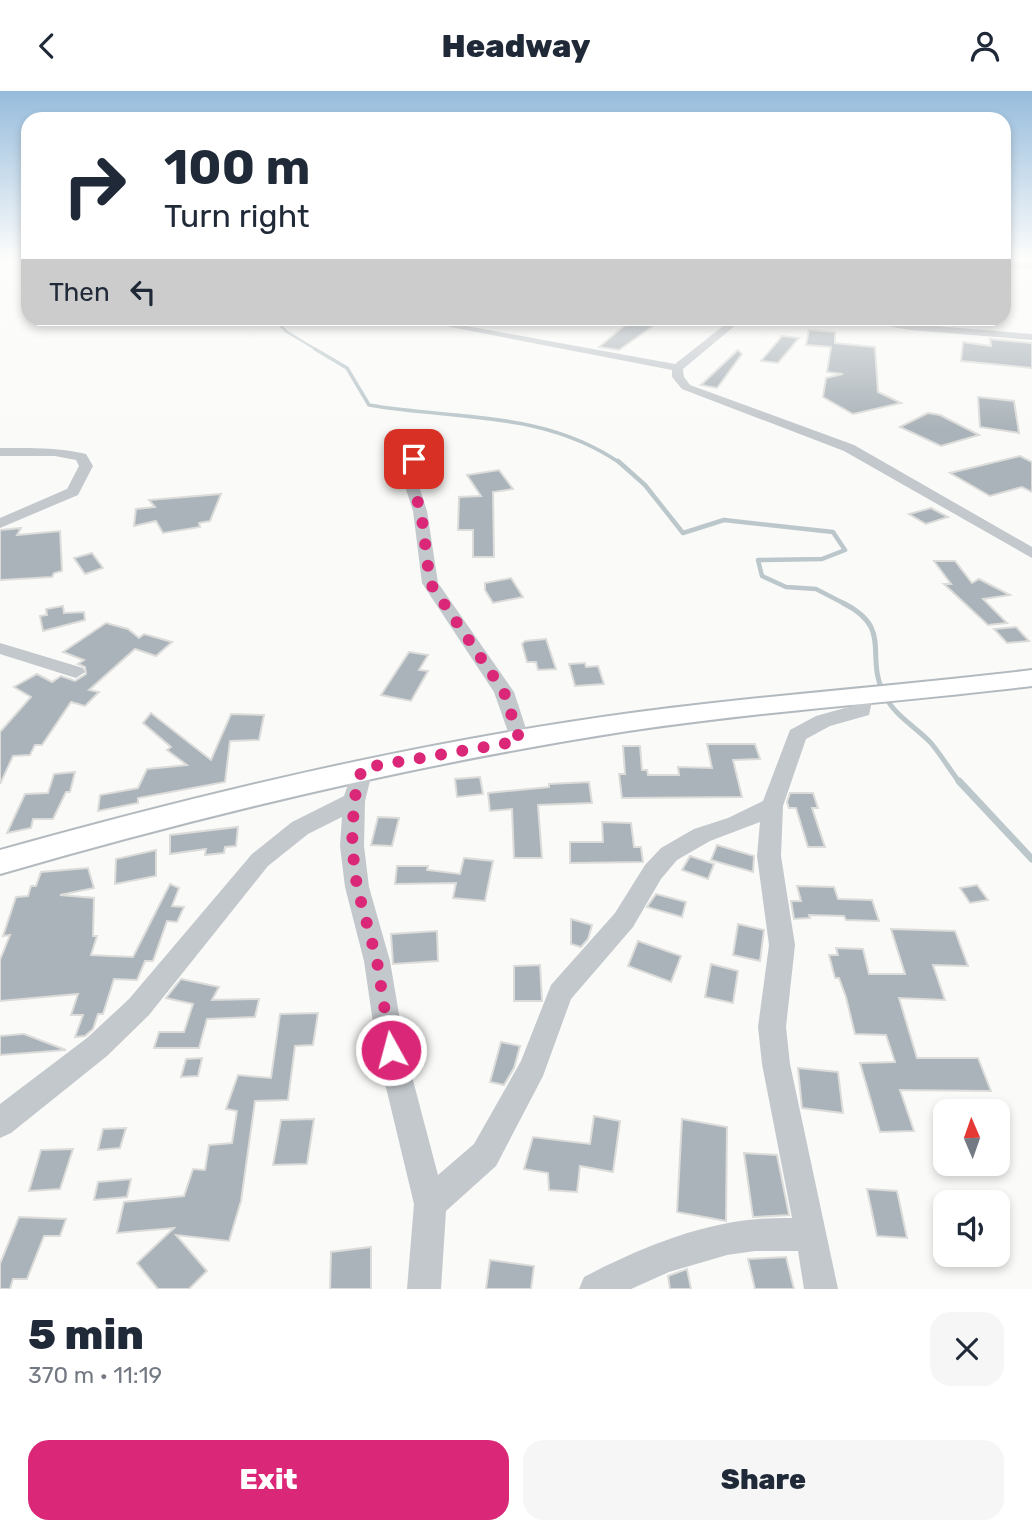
<!DOCTYPE html>
<html lang="en">
<head>
<meta charset="utf-8">
<style>
	:root { --surface:#fff; --page:#f6f6f7; --text:#1f2937; --muted:#747a83; --accent:#db2777 }
	body { margin:0; font-family:Rubik,sans-serif; background:var(--page); color:var(--text); height:100vh; display:flex; flex-direction:column; font-size:26px; white-space:nowrap }
	* { box-sizing:border-box; margin:0 }
	p { font-size:23px; color:var(--muted) }
	.icon { flex:none; width:38px; height:38px; fill:none; stroke:currentColor; stroke-width:2; stroke-linecap:round; stroke-linejoin:round }
	.map { position:relative; height:1198px; overflow:hidden }
	.drawer { display:flex; flex-direction:column; background:var(--surface); flex:1 }
	.drawer>* { flex:none }
	.banner { position:absolute; left:21px; top:21px; width:990px; height:214px; border-radius:21px; box-shadow:0 4px 10px #0003; background:#fff; color:var(--text); overflow:hidden }
	.needle { width:46px; rotate:358deg }
	.fabs { position:absolute; left:933px; top:1008px; display:grid; gap:14px }
	.fabs a { display:grid; place-items:center; width:77px; height:77px; border-radius:14px; background:var(--surface); box-shadow:0 4px 10px #0003; font-size:35px }
	.pin { position:absolute; display:grid; place-items:center; width:60px; height:60px; color:#fff; margin:-30px; border-radius:14px; box-shadow:0 4px 10px #0006 }
	.me { position:absolute; width:77px; margin:-38px; rotate:353deg; stroke-linejoin:round; filter:drop-shadow(0 0 5px #0008) }
	.turn { display:flex; align-items:center; gap:24px; height:147px; padding:0 28px; font-size:32px }
	.turn .icon { width:91px; height:91px; stroke-width:2.5 }
	.turn b { display:block; font-size:49px; line-height:60px }
	.then { display:flex; align-items:center; height:66px; padding:0 28px; background:#0003; gap:14px; font-size:26px }
	.round { display:grid; place-items:center; flex:none; width:74px; height:74px; border-radius:21px; background:var(--page) }
	.head { display:flex; align-items:center; justify-content:space-between; height:119px; padding:0 28px }
	h1 { font-size:42px; font-weight:800; line-height:52px }
	.cta { display:flex; gap:14px; margin-top:auto; padding:14px 28px }
	.cta a { flex:1; height:80px; border-radius:21px; background:var(--accent); color:#fff; font-size:28px; font-weight:800; line-height:80px; text-align:center }
	.cta a+a { background:var(--page); color:var(--text) }
	header { display:flex; justify-content:space-between; align-items:center; height:91px; padding:0 28px; background:var(--surface); font-size:32px; font-weight:800 }
	.map>svg:first-child { display:block }
</style>
</head>
<body>
<header><svg class="icon" aria-label="back" viewBox="0 0 24 24"><path d="M15 5l-7 7 7 7"/></svg>Headway<svg class="icon" aria-label="person" viewBox="0 0 24 24"><circle cx="12" cy="8" r="4"/><path d="M4 21q1-7 8-7t8 7"/></svg></header>
<div class="map">
<svg width="1032" height="1198" viewBox="0 0 1032 1198">
	<rect width="100%" height="100%" fill="#fafaf8"/>
	<g fill="none" stroke-linecap="round" stroke-linejoin="round">
		<polyline stroke="#bbc7cb" stroke-width="2.5" points="274,228 287,241 317,259"/>
		<path stroke="#bbc7cb" stroke-width="3.5" d="M315,258L347,277L369,314C455,329 543,319 620,372"/>
		<polyline stroke="#bbc7cb" stroke-width="4.5" points="618,370 645,394 683,442 724,429 833,441 845,459 822,468 758,469 762,485 786,496 816,498 847,514"/>
		<path stroke="#bbc7cb" stroke-width="5" d="M843,512C895,538 863,564 885,605C895,625 916,636 931,652C941,664 950,679 960,692"/>
		<polyline stroke="#bbc7cb" stroke-width="7" points="959,690 1032,768"/>
	</g>
	<g fill="#aab3b9" stroke="#dcdcda" stroke-width="2">
		<polygon points="630,230 656,233 619,259 599,256"/>
		<polygon points="809,239 835,241 835,252 875,256 878,301 901,312 853,323 823,306 826,287 843,283 827,281 831,256 806,254"/>
		<polygon points="782,245 799,247 778,272 761,270"/>
		<polygon points="990,248 1032,252 1032,277 961,270 963,251 991,255"/>
		<polygon points="738,259 742,263 717,297 701,294"/>
		<polygon points="978,306 1014,310 1019,342 980,336"/>
		<polygon points="928,322 940,324 979,344 941,355 900,336"/>
		<polygon points="1020,365 1032,371 1032,401 1022,396 990,405 950,382"/>
		<polygon points="499,379 513,398 493,401 494,466 473,466 473,439 458,439 459,406 481,405 467,384"/>
		<polygon points="221,403 210,430 199,432 200,436 163,442 156,430 134,435 136,418 155,416 149,409"/>
		<polygon points="931,417 948,426 926,433 909,423"/>
		<polygon points="21,437 17,444 60,440 62,480 54,482 52,486 0,489 0,439"/>
		<polygon points="92,462 103,477 85,483 74,467"/>
		<polygon points="934,470 955,470 972,492 979,488 1010,504 983,508 1007,532 988,534 944,493 951,493"/>
		<polygon points="511,487 523,506 493,512 485,499 485,492"/>
		<polygon points="63,515 64,522 84,521 85,529 43,540 40,525 47,524 46,518"/>
		<polygon points="106,532 128,538 139,547 144,543 172,551 156,565 135,558 89,599 99,601 85,615 71,611 42,654 35,654 30,664 13,665 0,693 0,641 31,606 14,596 37,583 52,591 61,585 75,590 86,583 85,576 78,573 84,569 63,561"/>
		<polygon points="1016,536 1029,550 1007,552 994,538"/>
		<polygon points="546,548 556,578 538,579 536,571 527,571 522,553 525,550"/>
		<polygon points="409,561 428,564 419,579 428,580 411,610 381,604"/>
		<polygon points="585,572 586,576 598,575 604,593 575,595 569,573"/>
		<polygon points="151,622 211,669 231,623 264,624 259,649 230,650 225,691 138,707 138,712 98,720 100,704 138,697 147,678 187,674 167,659 171,656 143,632"/>
		<polygon points="707,653 755,653 760,668 733,669 742,706 622,707 619,683 625,683 623,655 640,655 642,679 647,679 648,684 679,684 678,676 712,677"/>
		<polygon points="75,681 70,701 66,701 53,728 33,728 31,737 7,742 25,703 48,702 54,683"/>
		<polygon points="480,686 483,703 457,706 455,688"/>
		<polygon points="589,691 592,712 538,714 542,767 514,767 512,718 490,720 488,702 549,696 549,693"/>
		<polygon points="790,702 813,702 818,717 812,717 825,756 808,756 796,717 789,717 787,711"/>
		<polygon points="378,726 399,727 392,755 371,754"/>
		<polygon points="602,731 631,732 634,756 641,756 643,771 570,772 570,751 603,751"/>
		<polygon points="238,736 236,755 225,756 224,762 205,764 206,758 170,763 170,744"/>
		<polygon points="717,754 754,765 753,781 711,769"/>
		<polygon points="156,759 156,785 115,793 116,768"/>
		<polygon points="690,765 714,773 708,788 682,779"/>
		<polygon points="464,767 493,770 485,810 453,807 456,792 395,793 397,775 428,775 427,779 460,783"/>
		<polygon points="88,777 94,797 60,804 94,807 93,845 97,845 91,864 133,866 170,793 179,797 172,815 184,816 177,831 167,830 153,870 145,870 137,889 114,888 103,923 98,923 93,938 85,945 75,946 83,924 71,924 78,903 0,910 0,869 10,844 3,845 16,806 28,805 31,795 36,795 41,781"/>
		<polygon points="977,794 988,809 970,812 960,797"/>
		<polygon points="797,795 834,796 838,808 872,809 879,830 846,829 844,825 809,824 810,827 794,828 791,810 801,810"/>
		<polygon points="656,803 686,811 682,826 647,816"/>
		<polygon points="571,828 592,834 588,848 581,856 571,853"/>
		<polygon points="738,833 764,839 760,870 733,864"/>
		<polygon points="891,838 955,840 968,875 933,874 945,909 899,907 917,967 978,967 991,1000 900,999 914,1040 880,1041 860,972 895,971 886,944 855,943 846,906 839,887 835,887 829,864 838,864 836,857 863,858 869,883 905,883"/>
		<polygon points="437,840 438,870 393,873 391,843"/>
		<polygon points="638,850 681,865 671,891 628,875"/>
		<polygon points="711,873 738,880 733,912 705,906"/>
		<polygon points="540,874 542,910 514,910 514,875"/>
		<polygon points="181,888 219,896 212,909 259,908 255,926 207,928 199,957 154,957 159,941 184,941 193,913 166,907"/>
		<polygon points="318,922 313,954 295,955 288,1009 255,1010 241,1110 229,1150 176,1144 207,1180 189,1198 158,1198 137,1172 174,1137 117,1142 124,1111 184,1105 193,1078 205,1079 209,1054 232,1052 237,1020 226,1018 238,984 271,987 280,923"/>
		<polygon points="22,943 24,943 66,959 0,964 0,945"/>
		<polygon points="501,951 520,955 514,977 504,994 490,991"/>
		<polygon points="202,967 198,985 181,986 186,968"/>
		<polygon points="798,977 838,981 843,1022 802,1017"/>
		<polygon points="594,1025 620,1030 613,1081 580,1075 577,1101 549,1099 548,1082 524,1078 533,1046 590,1053"/>
		<polygon points="314,1028 307,1073 273,1074 281,1029"/>
		<polygon points="682,1028 727,1036 726,1130 677,1121"/>
		<polygon points="126,1037 120,1057 98,1059 103,1038"/>
		<polygon points="73,1058 60,1098 29,1100 41,1059"/>
		<polygon points="744,1062 777,1064 789,1124 753,1126"/>
		<polygon points="131,1088 127,1106 94,1109 98,1091"/>
		<polygon points="867,1098 897,1100 907,1147 877,1145"/>
		<polygon points="19,1126 66,1128 60,1145 44,1145 27,1188 13,1188 10,1198 0,1198 0,1173"/>
		<polygon points="371,1156 371,1198 330,1198 331,1161"/>
		<polygon points="786,1166 794,1198 755,1198 748,1168"/>
		<polygon points="490,1169 534,1175 531,1198 486,1198"/>
		<polygon points="687,1178 691,1198 670,1198 668,1185"/>
	</g>
	<g fill="none" stroke-linecap="round" stroke-linejoin="round">
		<defs>
			<path id="secondary" d="M1032,579V595C897,611 762,620 628,640C415,673 207,723 0,783V759C208,701 418,651 631,622C765,604 899,595 1032,579Z"/>
		</defs>
		<use href="#secondary" stroke="#b3babf" stroke-width="4"/>
		<g fill="#c3c8cc" fill-rule="evenodd">
			<polygon points="1004,170 1032,173 1032,179 1004,176"/>
			<polygon points="409,228 428,228 675,273 732,228 743,228 683,278 684,286 690,294 854,354 1032,456 1032,467 844,360 682,298 672,286 672,279"/>
			<polygon points="849,228 1032,243 1032,249 910,239"/>
			<path d="M0,357C29,357 57,356 86,363L93,375L78,404L0,437V427L67,398L79,375L76,369L55,365H0Z"/>
			<polygon points="413,364 420,368 418,392 427,420 438,492 514,601 530,650 527,655 513,655 494,601 422,492 413,420 404,392 406,368"/>
			<polygon points="0,552 83,577 85,581 76,587 0,563"/>
			<path d="M863,600L873,606L869,624L830,635L806,648L783,715L781,765L795,854L786,936L790,973L838,1198H804L798,1160H755L727,1164L669,1181L631,1198H579L584,1186C650,1152 717,1125 792,1127L762,973L758,936L769,854L757,765L760,731L710,750L677,769L661,788L633,836L571,908L543,985L496,1075L446,1120L441,1198H407L414,1113L377,959L364,870L345,796L340,755L342,726L308,743L268,775L149,924L107,965L11,1042L0,1047V1013L87,947L129,908L252,763L292,731L344,705L355,673H369L373,678L365,710L364,755L369,796L390,870L405,959L438,1084L474,1053L521,970L551,894L615,822L645,774L661,757L694,738L728,727L763,710L790,639L816,625L852,615L856,602Z"/>
		</g>
		<use href="#secondary" fill="#fff" fill-rule="evenodd"/>
	</g>
	<linearGradient id="sky" x2="0" y2="1"><stop stop-color="#96bcdc"/><stop offset="0.5" stop-color="#fdfdfc"/><stop offset="1" stop-color="#fdfdfc" stop-opacity="0"/></linearGradient>
	<rect width="1032" height="337" fill="url(#sky)"/>
	<g fill="none" stroke-linecap="round" stroke-linejoin="round">
		<polyline stroke="#db2777" stroke-width="12" stroke-dasharray="0 21.6" points="391,959 377,870 357,796 352,755 354,710 362,677 520,650 504,601 430,492 421,420 411,392 414,368"/>
	</g>
</svg>
<div class="fabs">
<a><svg class="needle" viewBox="-14 -14 28 28"><path d="M0-13l5 13h-10z" fill="#e53935"/><path d="M0 13l5-13h-10z" fill="#747a83"/></svg></a>
<a><svg class="icon" aria-label="sound" viewBox="0 0 24 24"><path d="M4 9h4l5-4v14l-5-4H4zM17 9q2 3 0 6"/></svg></a>
</div>
<div class="pin" style="left:414px;top:368px;background:#d93025"><svg class="icon" aria-label="arrive" viewBox="0 0 24 24"><path d="M6 21V4h12l-3 4 3 4H6"/></svg></div>
<svg class="me" style="left:391px;top:959px" viewBox="-20 -20 40 40"><circle r="17" fill="#db2777" stroke="#fff" stroke-width="3"/><path d="M0-11L8 9 0 5-8 9z" fill="#fff"/></svg>
<div class="banner">
<div class="turn"><svg class="icon" aria-label="right" viewBox="0 0 24 24"><path d="M7 20v-9h11M14 6l5 5-5 5"/></svg><div><b>100 m</b>Turn right</div></div>
<div class="then">Then<svg class="icon" aria-label="left" viewBox="0 0 24 24"><path d="M17 20v-9H6M10 6l-5 5 5 5"/></svg></div>
</div>
</div>
<section class="drawer">
<div class="head"><div><h1>5 min</h1><p>370 m · 11:19</p></div><a class="round"><svg class="icon" aria-label="close" viewBox="0 0 24 24"><path d="M6 6l12 12M18 6L6 18"/></svg></a></div>
<div class="cta"><a>Exit</a><a>Share</a></div>
</section>
</body>
</html>
